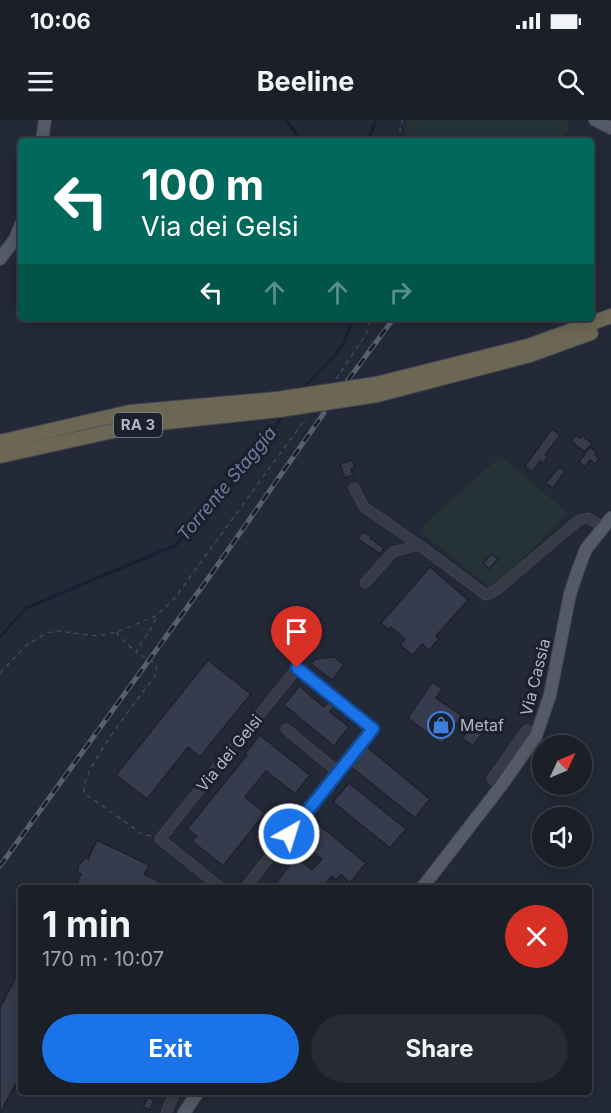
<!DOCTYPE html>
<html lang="en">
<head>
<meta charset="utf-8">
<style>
	:root { --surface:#1a1f28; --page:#272c34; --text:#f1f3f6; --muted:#9fa2a8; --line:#383d45; --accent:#1a73e8 }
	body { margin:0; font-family:Inter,sans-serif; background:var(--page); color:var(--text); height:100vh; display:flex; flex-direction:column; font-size:22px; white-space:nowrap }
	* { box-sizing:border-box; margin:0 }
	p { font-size:20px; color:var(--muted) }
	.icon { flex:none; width:33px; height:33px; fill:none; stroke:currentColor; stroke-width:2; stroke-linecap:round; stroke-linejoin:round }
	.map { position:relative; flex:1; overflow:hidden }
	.details { position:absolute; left:18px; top:765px; width:574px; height:210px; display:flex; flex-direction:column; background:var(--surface); border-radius:6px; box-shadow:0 3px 15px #0003,0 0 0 2px var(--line) }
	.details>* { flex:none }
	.banner { position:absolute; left:18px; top:18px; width:576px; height:183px; border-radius:6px; box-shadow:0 3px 15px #0003,0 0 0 2px var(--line); background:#00695c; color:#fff; overflow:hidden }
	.needle { width:39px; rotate:46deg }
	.buttons { position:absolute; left:532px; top:615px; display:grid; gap:12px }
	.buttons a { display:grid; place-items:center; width:60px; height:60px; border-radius:50%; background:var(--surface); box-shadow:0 3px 15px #0003,0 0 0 2px var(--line); font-size:30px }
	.pin { position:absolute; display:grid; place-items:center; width:51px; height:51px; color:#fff; margin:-62px -26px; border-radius:50% 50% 50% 0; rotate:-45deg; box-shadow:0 0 6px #0007 }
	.pin .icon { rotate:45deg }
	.me { position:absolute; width:66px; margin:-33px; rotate:39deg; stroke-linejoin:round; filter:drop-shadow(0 0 4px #0008) }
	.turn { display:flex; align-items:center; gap:21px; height:126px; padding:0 24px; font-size:27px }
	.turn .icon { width:78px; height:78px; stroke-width:2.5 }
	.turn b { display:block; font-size:42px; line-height:51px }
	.lanes { display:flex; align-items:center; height:57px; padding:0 24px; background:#0003; justify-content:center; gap:30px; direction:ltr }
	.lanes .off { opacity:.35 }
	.round { display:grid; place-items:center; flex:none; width:63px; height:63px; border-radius:32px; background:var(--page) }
	.summary { display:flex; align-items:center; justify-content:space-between; height:102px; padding:0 24px }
	h1 { font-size:36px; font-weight:700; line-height:45px }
	.primary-button { display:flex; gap:12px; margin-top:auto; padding:12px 24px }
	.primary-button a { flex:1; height:69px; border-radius:36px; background:var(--accent); color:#fff; font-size:24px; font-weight:700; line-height:69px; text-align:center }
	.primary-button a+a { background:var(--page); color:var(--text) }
	.status { display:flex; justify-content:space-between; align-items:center; height:42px; padding:0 30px; background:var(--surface); direction:ltr }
	.status svg { height:16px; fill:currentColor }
	header { display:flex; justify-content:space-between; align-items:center; height:78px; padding:0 24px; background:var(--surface); font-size:27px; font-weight:700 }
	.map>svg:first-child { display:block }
</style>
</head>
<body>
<div class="status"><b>10:06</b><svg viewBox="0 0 49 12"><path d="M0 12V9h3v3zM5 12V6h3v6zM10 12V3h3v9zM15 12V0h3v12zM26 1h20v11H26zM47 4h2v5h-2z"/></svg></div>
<header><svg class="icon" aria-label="menu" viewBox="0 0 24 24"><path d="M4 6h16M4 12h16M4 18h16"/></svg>Beeline<svg class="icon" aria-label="search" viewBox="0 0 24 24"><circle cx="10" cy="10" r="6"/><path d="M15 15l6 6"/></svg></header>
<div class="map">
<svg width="611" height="993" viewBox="0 0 611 993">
	<rect width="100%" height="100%" fill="#232936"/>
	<g fill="#253337">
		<polygon points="407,0 568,0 569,8 562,21 404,21"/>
		<polygon points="501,336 568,393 492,470 420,411 433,396"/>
	</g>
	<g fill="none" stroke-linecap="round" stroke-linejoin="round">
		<g stroke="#181f33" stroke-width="3">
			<polyline points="286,0 302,21"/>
			<polyline points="368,21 376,0"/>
			<path d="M302,271C322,243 345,237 352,198"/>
			<polyline points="0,517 26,488 176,425 244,349 285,293"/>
		</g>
	</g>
	<g fill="#363c4d" stroke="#1e222e" stroke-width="1.5">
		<polygon points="552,309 560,315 545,335 548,337 543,343 540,341 532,352 525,346"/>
		<polygon points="576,315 580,318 582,316 592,323 585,332 571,321"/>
		<polygon points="590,327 596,332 595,335 599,338 595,344 590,340 585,347 579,342"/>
		<polygon points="352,340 355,347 351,349 353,355 345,358 340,344"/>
		<polygon points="559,347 565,351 553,368 546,363"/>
		<polygon points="362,412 371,416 370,418 384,428 380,434 358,419"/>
		<polygon points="492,434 498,439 489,449 483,443"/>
		<polygon points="430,447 468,480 436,516 439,519 429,530 422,524 413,535 400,525 405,519 391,507 389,510 381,503"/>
		<polygon points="334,537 344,545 332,560 311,544 315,539"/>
		<polygon points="208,540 251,574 200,637 188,627 147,679 116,655"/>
		<polygon points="432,562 442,569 436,578 462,596 442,624 408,598"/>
		<polygon points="299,566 324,587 328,582 334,587 330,592 349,607 334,626 284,585"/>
		<polygon points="472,605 483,613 473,626 462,618"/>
		<polygon points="260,615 310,655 295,674 266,651 245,677 265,693 223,746 192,721 197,716 187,709 247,635 245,634"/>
		<polygon points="367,627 430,679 415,698 351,647"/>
		<polygon points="349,663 406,709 390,728 333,682"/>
		<polygon points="315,702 366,743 350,763 341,755 336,760 332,756 322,768 272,768 296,737 312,750 322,739 299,722"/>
		<polygon points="97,720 149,745 144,754 173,768 74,768 81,754 78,753 78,746 86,737 88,739"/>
		<polygon points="21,847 21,954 0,993 0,888"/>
		<polygon points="148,977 154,980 150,990 143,987"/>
	</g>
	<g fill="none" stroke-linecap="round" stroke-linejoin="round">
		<defs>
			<g id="minor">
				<polyline points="354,368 364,387 419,425 486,475 495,471 579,400 588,398 604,407"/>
				<polyline points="365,463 393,432 419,425"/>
				<polyline points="286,609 338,652"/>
				<polyline points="501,666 492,659 527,610 536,616"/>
				<polyline points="221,768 160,719 297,548 373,609 245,768"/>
				<polyline points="166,993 175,972"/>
			</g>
			<g id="major">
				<polyline points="595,0 611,8"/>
				<polyline points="42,21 45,0"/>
				<polyline points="0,139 15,119 21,104"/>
				<polyline points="422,768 501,666 536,616 550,575 570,474 578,450 586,429 611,398"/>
				<polyline points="184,993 198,972"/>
			</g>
			<g id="highway">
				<polyline points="376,264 528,226 611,196"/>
				<polyline points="377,275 530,235 591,213"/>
				<polyline points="0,322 130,292 277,279"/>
				<polyline points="0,336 140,305 279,290"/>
			</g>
		</defs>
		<use href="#minor" stroke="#404450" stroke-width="11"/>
		<use href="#major" stroke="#404450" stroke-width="14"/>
		<use href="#highway" stroke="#414652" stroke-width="16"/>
		<g stroke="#3e4c50" stroke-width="1.5" stroke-dasharray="4.5 4.5" stroke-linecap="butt">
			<polyline points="398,21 402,0"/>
			<polyline points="336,259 366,214 371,198"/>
			<polyline points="117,512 118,516 135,531"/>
			<polyline points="0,553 27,525 46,513 57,511 98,516 117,512 156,496 174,479 306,298"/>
			<path d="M151,716L142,714L84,673C79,652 140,576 155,556L157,549L154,543L136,532C142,519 153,510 156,497"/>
		</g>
		<use href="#minor" stroke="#363b47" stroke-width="9"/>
		<use href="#major" stroke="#545a67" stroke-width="12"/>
		<use href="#highway" stroke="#6c6654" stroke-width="14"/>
		<defs>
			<g id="rail">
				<polyline points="348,260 394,198"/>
				<polyline points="0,746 212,453 324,293"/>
			</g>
		</defs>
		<use href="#rail" stroke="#595f6e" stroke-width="5"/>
		<use href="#rail" stroke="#1c202c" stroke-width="3" stroke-dasharray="9" stroke-linecap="butt"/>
		<defs>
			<g id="highway-bridge">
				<polyline points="277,279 376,264"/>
				<polyline points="279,290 377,275"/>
			</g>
		</defs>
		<use href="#highway-bridge" stroke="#414652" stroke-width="16" stroke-linecap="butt"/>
		<use href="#highway-bridge" stroke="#6c6654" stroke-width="14"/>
	</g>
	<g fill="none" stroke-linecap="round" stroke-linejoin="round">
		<defs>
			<polyline id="route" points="289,714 373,609 297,548"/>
		</defs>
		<use href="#route" stroke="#114b97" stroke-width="15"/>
		<use href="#route" stroke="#1a73e8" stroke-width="10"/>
	</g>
	<defs>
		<symbol id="shop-ring" viewBox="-11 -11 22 22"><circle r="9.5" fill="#1c202c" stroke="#3f7fe0" stroke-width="1.5"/><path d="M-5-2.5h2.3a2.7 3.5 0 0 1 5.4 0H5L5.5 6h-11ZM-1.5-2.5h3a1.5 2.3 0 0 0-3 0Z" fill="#3f7fe0"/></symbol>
	</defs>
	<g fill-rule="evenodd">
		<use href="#shop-ring" x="426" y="590" width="30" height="30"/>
	</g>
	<g text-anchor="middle" stroke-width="6" stroke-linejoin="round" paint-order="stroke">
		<rect fill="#1c202c" stroke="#848996" stroke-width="1.5" x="114" y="293" width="48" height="24" rx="4.5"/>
		<g font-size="15" font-weight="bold" fill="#b1b6c3">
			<text x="138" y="310">RA 3</text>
		</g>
		<g font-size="16" fill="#b1b6c3" stroke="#1c202c">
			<text transform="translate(535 557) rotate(-76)" y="6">Via Cassia</text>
			<text transform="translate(229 633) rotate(-51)" y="6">Via dei Gelsi</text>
		</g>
		<g font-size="16" fill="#b1b6c3" stroke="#1c202c" text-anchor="start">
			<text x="460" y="611">Metaf</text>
		</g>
		<g font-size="18" font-style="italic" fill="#6d7c9f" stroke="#1c202c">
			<text transform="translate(227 364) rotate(-50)" y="6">Torrente Staggia</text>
		</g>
	</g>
</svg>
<div class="buttons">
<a><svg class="needle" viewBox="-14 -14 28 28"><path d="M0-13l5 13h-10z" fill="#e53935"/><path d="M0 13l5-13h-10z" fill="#9fa2a8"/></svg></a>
<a><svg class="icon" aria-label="sound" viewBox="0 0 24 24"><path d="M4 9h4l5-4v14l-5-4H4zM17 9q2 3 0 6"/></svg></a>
</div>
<div class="pin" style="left:297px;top:548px;background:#d93025"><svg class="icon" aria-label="arrive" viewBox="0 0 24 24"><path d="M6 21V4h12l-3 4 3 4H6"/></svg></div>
<svg class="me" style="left:289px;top:714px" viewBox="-20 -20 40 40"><circle r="17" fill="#1a73e8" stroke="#fff" stroke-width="3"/><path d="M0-11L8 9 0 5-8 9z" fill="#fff"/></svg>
<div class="banner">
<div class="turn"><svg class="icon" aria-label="left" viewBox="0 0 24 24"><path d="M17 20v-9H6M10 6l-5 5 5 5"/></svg><div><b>100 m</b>Via dei Gelsi</div></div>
<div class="lanes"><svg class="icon" aria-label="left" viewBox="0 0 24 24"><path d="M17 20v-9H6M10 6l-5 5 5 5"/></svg><svg class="icon off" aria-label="ahead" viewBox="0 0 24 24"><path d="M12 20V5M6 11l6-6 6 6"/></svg><svg class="icon off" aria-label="ahead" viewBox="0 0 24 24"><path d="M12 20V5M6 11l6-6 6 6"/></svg><svg class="icon off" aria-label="right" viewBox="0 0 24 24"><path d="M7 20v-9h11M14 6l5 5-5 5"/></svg></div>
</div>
<section class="details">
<div class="summary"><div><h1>1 min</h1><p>170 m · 10:07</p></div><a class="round" style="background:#d93025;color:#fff"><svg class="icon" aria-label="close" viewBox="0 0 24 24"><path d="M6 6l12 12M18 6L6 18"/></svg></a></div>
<div class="primary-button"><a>Exit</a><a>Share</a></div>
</section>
</div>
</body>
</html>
